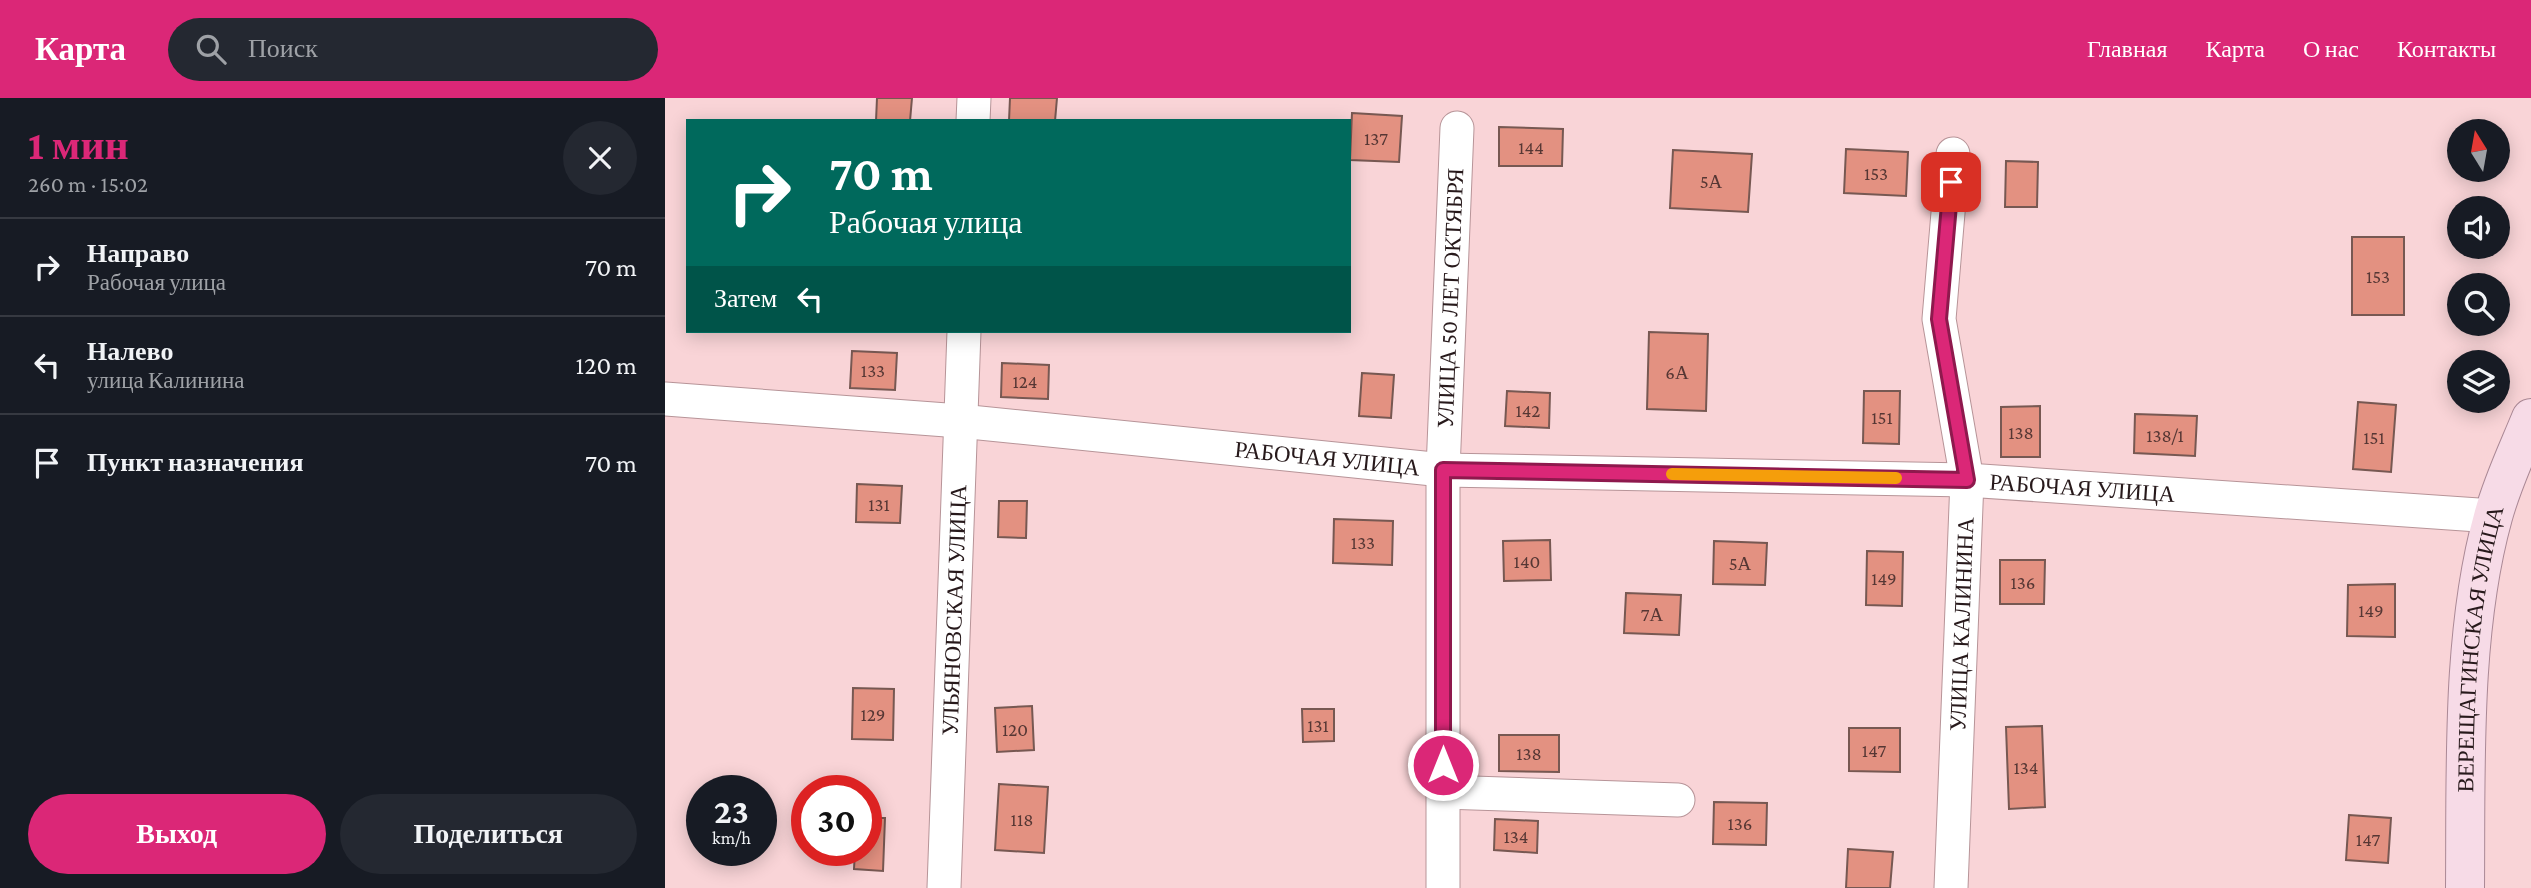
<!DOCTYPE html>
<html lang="ru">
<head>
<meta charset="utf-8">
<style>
	:root { --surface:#171b24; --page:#242831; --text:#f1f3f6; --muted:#9ea1a6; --line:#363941; --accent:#db2777 }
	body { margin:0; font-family:"Crimson Pro",serif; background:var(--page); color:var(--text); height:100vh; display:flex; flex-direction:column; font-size:26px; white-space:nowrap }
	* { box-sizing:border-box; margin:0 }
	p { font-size:23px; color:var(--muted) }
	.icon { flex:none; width:38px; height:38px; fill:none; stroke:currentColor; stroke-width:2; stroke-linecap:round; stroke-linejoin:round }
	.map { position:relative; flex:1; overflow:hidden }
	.details { display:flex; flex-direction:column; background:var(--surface); width:665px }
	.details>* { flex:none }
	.top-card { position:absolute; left:21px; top:21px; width:665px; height:214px; border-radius:0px; box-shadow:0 4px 18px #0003; background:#00695c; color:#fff; overflow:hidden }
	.needle { width:46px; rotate:349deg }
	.tools { position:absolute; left:1782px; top:21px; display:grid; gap:14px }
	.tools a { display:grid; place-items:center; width:63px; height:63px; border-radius:50%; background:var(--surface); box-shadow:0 4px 18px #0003; font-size:35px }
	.speed { position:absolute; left:21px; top:677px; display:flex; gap:14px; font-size:35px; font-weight:700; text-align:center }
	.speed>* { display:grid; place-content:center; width:91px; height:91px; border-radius:50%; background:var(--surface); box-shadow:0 4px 18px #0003; line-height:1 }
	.speed small { font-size:18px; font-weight:400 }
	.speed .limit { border:10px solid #d22; background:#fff; color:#111 }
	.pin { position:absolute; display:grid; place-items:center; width:60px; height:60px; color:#fff; margin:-30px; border-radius:14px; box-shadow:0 4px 10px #0006 }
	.me { position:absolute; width:77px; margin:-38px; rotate:0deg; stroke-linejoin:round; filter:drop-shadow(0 0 5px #0008) }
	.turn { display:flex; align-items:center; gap:24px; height:147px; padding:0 28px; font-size:32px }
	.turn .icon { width:91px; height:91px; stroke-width:2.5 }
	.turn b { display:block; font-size:49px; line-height:60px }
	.then { display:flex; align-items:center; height:66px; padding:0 28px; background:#0003; gap:14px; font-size:26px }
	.round { display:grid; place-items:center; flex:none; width:74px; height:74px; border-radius:37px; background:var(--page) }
	.summary { display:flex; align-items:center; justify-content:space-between; height:119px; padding:0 28px }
	h1 { font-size:42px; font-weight:700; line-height:52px; color:var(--accent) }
	.button { display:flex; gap:14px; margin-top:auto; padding:14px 28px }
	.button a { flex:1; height:80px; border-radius:42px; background:var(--accent); color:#fff; font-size:28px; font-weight:700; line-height:80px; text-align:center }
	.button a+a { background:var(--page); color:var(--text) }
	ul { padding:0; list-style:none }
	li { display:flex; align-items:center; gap:21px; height:98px; padding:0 28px; border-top:2px solid var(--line) }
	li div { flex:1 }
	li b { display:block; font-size:26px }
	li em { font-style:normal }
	header { display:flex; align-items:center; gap:42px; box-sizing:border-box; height:98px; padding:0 35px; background:var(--accent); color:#fff }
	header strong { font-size:33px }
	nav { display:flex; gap:38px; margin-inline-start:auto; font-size:24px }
	.search { width:490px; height:63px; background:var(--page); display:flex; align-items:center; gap:18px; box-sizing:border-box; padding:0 24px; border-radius:38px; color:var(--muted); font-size:26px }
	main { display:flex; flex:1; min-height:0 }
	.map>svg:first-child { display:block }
</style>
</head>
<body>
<header>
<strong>Карта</strong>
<div class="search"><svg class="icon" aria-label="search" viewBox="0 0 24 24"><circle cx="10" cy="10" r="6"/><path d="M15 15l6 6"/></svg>Поиск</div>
<nav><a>Главная</a><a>Карта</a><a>О нас</a><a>Контакты</a></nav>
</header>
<main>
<section class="details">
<div class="summary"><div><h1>1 мин</h1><p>260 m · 15:02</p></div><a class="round"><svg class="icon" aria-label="close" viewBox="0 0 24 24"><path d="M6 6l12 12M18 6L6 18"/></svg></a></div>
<ul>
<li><svg class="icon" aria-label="right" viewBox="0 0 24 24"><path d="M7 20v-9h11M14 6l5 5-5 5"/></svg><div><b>Направо</b><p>Рабочая улица</p></div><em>70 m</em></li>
<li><svg class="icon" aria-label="left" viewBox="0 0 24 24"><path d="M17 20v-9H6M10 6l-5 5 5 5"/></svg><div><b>Налево</b><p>улица Калинина</p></div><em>120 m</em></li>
<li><svg class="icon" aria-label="arrive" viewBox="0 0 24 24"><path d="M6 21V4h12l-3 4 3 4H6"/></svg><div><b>Пункт назначения</b></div><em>70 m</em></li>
</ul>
<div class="button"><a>Выход</a><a>Поделиться</a></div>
</section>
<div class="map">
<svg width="1866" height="790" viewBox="0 0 1866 790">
	<rect width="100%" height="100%" fill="#f9d4d7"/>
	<g fill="#e39181" stroke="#775852" stroke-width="2">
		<polygon points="212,0 247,0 245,23 211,23"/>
		<polygon points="345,0 392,0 390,23 344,23"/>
		<polygon points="687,15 737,18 734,64 685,62"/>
		<polygon points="834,29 898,31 897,68 834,68"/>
		<polygon points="1181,51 1243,54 1241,98 1179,95"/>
		<polygon points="1008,52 1087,56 1083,114 1005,110"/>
		<polygon points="1341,63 1373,64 1372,109 1340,109"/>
		<rect x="1687" y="139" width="52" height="78"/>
		<polygon points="984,234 1043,236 1041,313 982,311"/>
		<polygon points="187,253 232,255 230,292 185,290"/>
		<polygon points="337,265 384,267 383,301 336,299"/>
		<polygon points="697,275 729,277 726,320 694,318"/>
		<polygon points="842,293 885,295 884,330 840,328"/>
		<polygon points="1199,293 1235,293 1234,346 1198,345"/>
		<polygon points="1693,304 1731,307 1726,374 1688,371"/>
		<polygon points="1375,308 1375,359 1336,359 1336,309"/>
		<polygon points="1470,316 1532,318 1530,358 1469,355"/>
		<polygon points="192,386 237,388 235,425 191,424"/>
		<polygon points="334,403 362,403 361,440 333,439"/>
		<polygon points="669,421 728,423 727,467 668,465"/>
		<polygon points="885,442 886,482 839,483 838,443"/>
		<polygon points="1049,443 1102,445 1100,487 1048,486"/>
		<polygon points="1202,453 1238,454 1237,508 1201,507"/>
		<polygon points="1335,462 1380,462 1379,506 1335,506"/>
		<polygon points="1730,486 1730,539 1682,538 1683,487"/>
		<polygon points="961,495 1016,497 1014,537 959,535"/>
		<polygon points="188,590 229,591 228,642 187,641"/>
		<polygon points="367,608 369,652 332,654 330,610"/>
		<polygon points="637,611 669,611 669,643 638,644"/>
		<polygon points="1377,628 1380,709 1344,711 1341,629"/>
		<polygon points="1184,630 1235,630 1235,674 1184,673"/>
		<polygon points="834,637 894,637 894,674 834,673"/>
		<polygon points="334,686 383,689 379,755 330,752"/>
		<polygon points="1049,704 1102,705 1101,747 1048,746"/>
		<polygon points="1684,717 1726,720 1723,765 1681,762"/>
		<polygon points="201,720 220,720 218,773 189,771 190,752 201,752"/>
		<polygon points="830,721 873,723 872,755 829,752"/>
		<polygon points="1183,751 1228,754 1225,790 1181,790"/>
	</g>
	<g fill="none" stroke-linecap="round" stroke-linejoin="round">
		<defs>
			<g id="minor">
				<polyline points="308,23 309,0"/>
				<path id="s1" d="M0,301L295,323L778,372L1302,382L1828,418"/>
				<polyline points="778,694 1013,702"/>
				<path id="s2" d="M279,790L299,233"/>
				<path id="s3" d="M778,790V372L792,30"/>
				<path id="s4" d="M1286,790L1302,382L1274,221L1288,56"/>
			</g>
			<g id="major">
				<path id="s5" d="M1800,790C1801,671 1796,534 1828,419C1837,385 1853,352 1866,320"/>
			</g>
		</defs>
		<use href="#minor" stroke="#b79498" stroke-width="35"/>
		<use href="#major" stroke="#aa8895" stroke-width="40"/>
		<use href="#minor" stroke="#fff" stroke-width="33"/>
		<use href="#major" stroke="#f7dbe7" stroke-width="38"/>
	</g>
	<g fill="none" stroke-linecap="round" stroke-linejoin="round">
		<defs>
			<polyline id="route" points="778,667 778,372 1302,382 1274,221 1286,84"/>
		</defs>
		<use href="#route" stroke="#8e194d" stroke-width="18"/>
		<use href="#route" stroke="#db2777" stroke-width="12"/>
		<polyline stroke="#f59e0b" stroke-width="12" points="1007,376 1231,380"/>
	</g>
	<g text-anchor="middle" stroke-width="5" stroke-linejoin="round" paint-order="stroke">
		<g font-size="19" fill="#563734">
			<text x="711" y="47">137</text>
			<text x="866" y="56">144</text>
			<text x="1211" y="82">153</text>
			<text x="1046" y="90">5А</text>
			<text x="1713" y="185">153</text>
			<text x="208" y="279">133</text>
			<text x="1012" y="281">6А</text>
			<text x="360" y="290">124</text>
			<text x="863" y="319">142</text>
			<text x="1217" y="326">151</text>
			<text x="1356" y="341">138</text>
			<text x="1500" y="344">138/1</text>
			<text x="1709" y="346">151</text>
			<text x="214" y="413">131</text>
			<text x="698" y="451">133</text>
			<text x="862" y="470">140</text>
			<text x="1075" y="472">5А</text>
			<text x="1219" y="487">149</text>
			<text x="1358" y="491">136</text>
			<text x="1706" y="519">149</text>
			<text x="987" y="523">7А</text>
			<text x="208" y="623">129</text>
			<text x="653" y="634">131</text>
			<text x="350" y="638">120</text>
			<text x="1209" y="659">147</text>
			<text x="864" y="662">138</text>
			<text x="1361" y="676">134</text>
			<text x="357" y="728">118</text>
			<text x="1075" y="732">136</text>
			<text x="851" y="745">134</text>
			<text x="1703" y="748">147</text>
		</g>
		<g font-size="23" fill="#27191b" stroke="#f9d4d7">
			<text dy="8" stroke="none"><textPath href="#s3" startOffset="590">УЛИЦА 50 ЛЕТ ОКТЯБРЯ</textPath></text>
			<text dy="8" stroke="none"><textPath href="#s1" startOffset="665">РАБОЧАЯ УЛИЦА</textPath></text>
			<text dy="8" stroke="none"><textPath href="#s1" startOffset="1421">РАБОЧАЯ УЛИЦА</textPath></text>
			<text dy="8" stroke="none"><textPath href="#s2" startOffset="278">УЛЬЯНОВСКАЯ УЛИЦА</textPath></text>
			<text dy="8" stroke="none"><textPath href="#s4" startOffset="264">УЛИЦА КАЛИНИНА</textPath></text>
			<text dy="8" stroke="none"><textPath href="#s5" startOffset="240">ВЕРЕЩАГИНСКАЯ УЛИЦА</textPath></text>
		</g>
	</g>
</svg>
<div class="tools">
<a><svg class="needle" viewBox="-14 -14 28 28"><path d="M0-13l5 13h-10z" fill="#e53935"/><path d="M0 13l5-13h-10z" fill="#9ea1a6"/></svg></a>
<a><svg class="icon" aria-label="sound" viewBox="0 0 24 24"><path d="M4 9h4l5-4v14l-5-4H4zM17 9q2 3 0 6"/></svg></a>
<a><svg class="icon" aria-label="search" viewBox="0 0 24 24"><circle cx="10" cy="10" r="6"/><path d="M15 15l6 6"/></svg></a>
<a><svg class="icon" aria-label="layers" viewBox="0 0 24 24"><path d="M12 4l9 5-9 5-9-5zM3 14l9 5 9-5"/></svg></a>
</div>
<div class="speed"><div>23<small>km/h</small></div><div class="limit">30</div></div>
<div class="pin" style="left:1286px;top:84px;background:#d93025"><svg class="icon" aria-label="arrive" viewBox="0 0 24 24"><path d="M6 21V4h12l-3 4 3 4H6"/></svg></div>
<svg class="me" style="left:778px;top:667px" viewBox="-20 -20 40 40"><circle r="17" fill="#db2777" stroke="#fff" stroke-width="3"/><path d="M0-11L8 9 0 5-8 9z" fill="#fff"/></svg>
<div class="top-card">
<div class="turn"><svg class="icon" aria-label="right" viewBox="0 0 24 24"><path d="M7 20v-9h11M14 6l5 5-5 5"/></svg><div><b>70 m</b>Рабочая улица</div></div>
<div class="then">Затем<svg class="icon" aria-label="left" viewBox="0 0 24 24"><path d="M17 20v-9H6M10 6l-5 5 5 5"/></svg></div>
</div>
</div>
</main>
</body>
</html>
